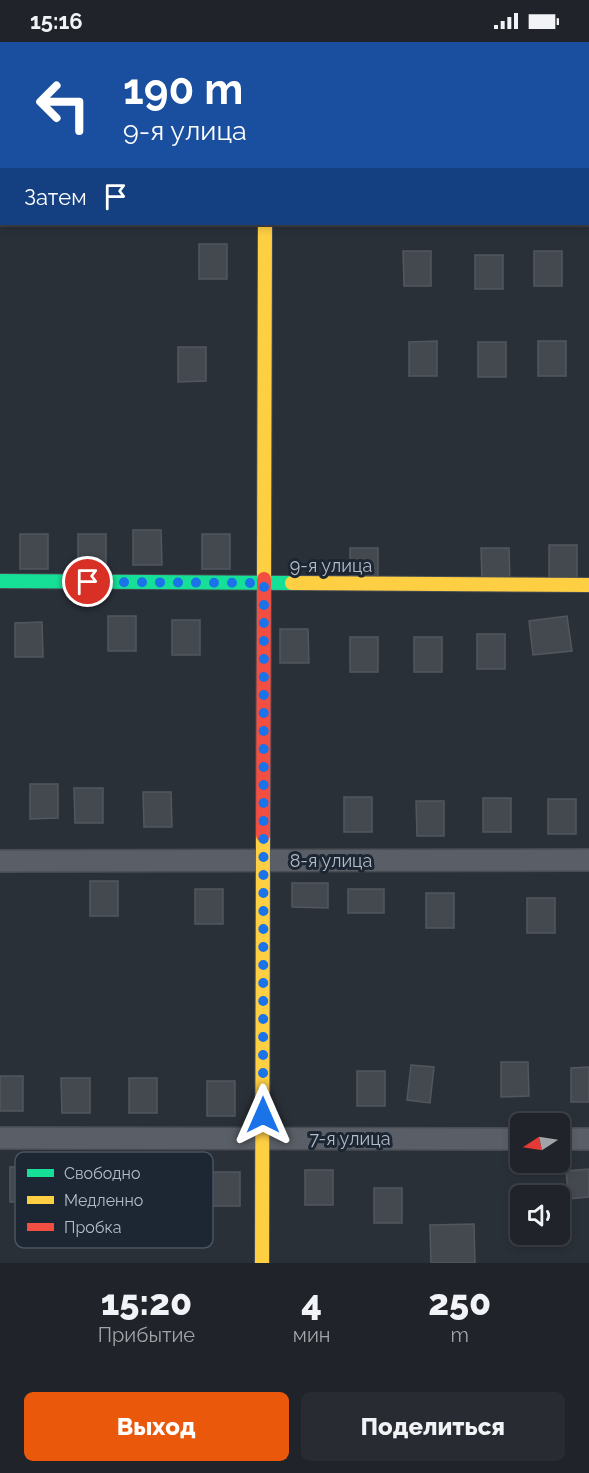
<!DOCTYPE html>
<html lang="ru">
<head>
<meta charset="utf-8">
<style>
	:root { --surface:#20242a; --page:#282c32; --text:#f1f3f6; --muted:#a2a4a8; --line:#3d4147; --accent:#ea580c }
	body { margin:0; font-family:Raleway,sans-serif; background:var(--page); color:var(--text); height:100vh; display:flex; flex-direction:column; font-size:22px; white-space:nowrap }
	* { box-sizing:border-box; margin:0 }
	p { font-size:20px; color:var(--muted) }
	.icon { flex:none; width:33px; height:33px; fill:none; stroke:currentColor; stroke-width:2; stroke-linecap:round; stroke-linejoin:round }
	.map { position:relative; height:1221px; overflow:hidden }
	.drawer { display:flex; flex-direction:column; background:var(--surface); flex:1 }
	.drawer>* { flex:none }
	.guide { position:absolute; left:0px; top:0px; width:590px; height:183px; box-shadow:0 3px 9px #0003,0 0 0 2px var(--line); background:#1a4fa0; color:#fff; overflow:hidden }
	.needle { width:39px; rotate:258deg }
	.tools { position:absolute; left:510px; top:1071px; display:grid; gap:12px }
	.tools a { display:grid; place-items:center; width:60px; height:60px; border-radius:9px; background:var(--surface); box-shadow:0 3px 9px #0003,0 0 0 2px var(--line); font-size:30px }
	.pin { position:absolute; display:grid; place-items:center; width:51px; height:51px; color:#fff; margin:-26px; border:3px solid #fff; border-radius:50%; box-shadow:0 2px 6px #0007 }
	.me { position:absolute; width:66px; margin:-33px; rotate:0deg; stroke-linejoin:round; filter:drop-shadow(0 0 4px #0008) }
	.turn { display:flex; align-items:center; gap:21px; height:126px; padding:0 24px; font-size:27px }
	.turn .icon { width:78px; height:78px; stroke-width:2.5 }
	.turn b { display:block; font-size:42px; line-height:51px }
	.then { display:flex; align-items:center; height:57px; padding:0 24px; background:#0003; gap:12px; font-size:22px }
	.eta { display:flex; justify-content:space-evenly; align-items:center; height:102px; text-align:center }
	.eta b { font-size:36px; font-weight:800; line-height:42px }
	.action { display:flex; gap:12px; margin-top:auto; padding:12px 24px }
	.action a { flex:1; height:69px; border-radius:9px; background:var(--accent); color:#fff; font-size:24px; font-weight:800; line-height:69px; text-align:center }
	.action a+a { background:var(--page); color:var(--text) }
	.status { display:flex; justify-content:space-between; align-items:center; height:42px; padding:0 30px; background:var(--surface); direction:ltr }
	.status svg { height:16px; fill:currentColor }
	.map>svg:first-child { display:block }
</style>
</head>
<body>
<div class="status"><b>15:16</b><svg viewBox="0 0 49 12"><path d="M0 12V9h3v3zM5 12V6h3v6zM10 12V3h3v9zM15 12V0h3v12zM26 1h20v11H26zM47 4h2v5h-2z"/></svg></div>
<div class="map">
<svg width="589" height="1221" viewBox="0 0 589 1221">
	<rect width="100%" height="100%" fill="#2a3038"/>
	<g fill="#444950" stroke="#52575f" stroke-width="1.5">
		<rect x="199" y="202" width="28" height="35"/>
		<polygon points="403,209 431,209 431,244 404,244"/>
		<rect x="534" y="209" width="28" height="35"/>
		<rect x="475" y="213" width="28" height="34"/>
		<polygon points="437,299 437,334 409,334 409,300"/>
		<rect x="538" y="299" width="28" height="35"/>
		<rect x="478" y="300" width="28" height="35"/>
		<polygon points="178,305 206,305 206,339 178,340"/>
		<polygon points="133,488 161,488 162,523 133,523"/>
		<rect x="20" y="492" width="28" height="35"/>
		<polygon points="78,492 106,492 106,526 78,527"/>
		<rect x="202" y="492" width="28" height="35"/>
		<polygon points="549,503 577,503 577,537 549,538"/>
		<polygon points="350,506 378,506 378,540 350,541"/>
		<polygon points="481,506 509,506 510,540 482,540"/>
		<rect x="108" y="574" width="28" height="35"/>
		<polygon points="567,574 572,609 533,613 529,579"/>
		<rect x="172" y="578" width="28" height="35"/>
		<polygon points="42,580 43,615 15,615 15,581"/>
		<polygon points="280,587 308,587 309,621 280,621"/>
		<rect x="477" y="592" width="28" height="35"/>
		<rect x="350" y="595" width="28" height="35"/>
		<rect x="414" y="595" width="28" height="35"/>
		<polygon points="30,742 58,742 58,776 30,777"/>
		<polygon points="74,746 103,746 103,781 75,781"/>
		<polygon points="143,750 171,750 172,785 144,785"/>
		<rect x="344" y="755" width="28" height="35"/>
		<rect x="483" y="756" width="28" height="34"/>
		<rect x="548" y="757" width="28" height="35"/>
		<polygon points="416,759 444,759 444,794 417,794"/>
		<rect x="90" y="839" width="28" height="35"/>
		<polygon points="292,841 328,841 328,866 292,865"/>
		<rect x="195" y="847" width="28" height="35"/>
		<rect x="348" y="847" width="36" height="24"/>
		<rect x="426" y="851" width="28" height="35"/>
		<rect x="527" y="856" width="28" height="35"/>
		<polygon points="501,1020 528,1020 529,1054 501,1055"/>
		<polygon points="411,1023 434,1025 430,1061 407,1058"/>
		<polygon points="589,1025 589,1060 571,1060 571,1026"/>
		<rect x="357" y="1029" width="28" height="35"/>
		<rect x="0" y="1034" width="23" height="35"/>
		<polygon points="61,1036 90,1036 90,1071 62,1071"/>
		<rect x="129" y="1036" width="28" height="35"/>
		<rect x="207" y="1039" width="28" height="35"/>
		<rect x="10" y="1125" width="28" height="35"/>
		<polygon points="589,1127 589,1155 569,1157 566,1129"/>
		<rect x="305" y="1128" width="28" height="35"/>
		<rect x="212" y="1130" width="28" height="34"/>
		<rect x="374" y="1146" width="28" height="35"/>
		<polygon points="474,1182 475,1221 431,1221 430,1183"/>
	</g>
	<g fill="none" stroke-linecap="round" stroke-linejoin="round">
		<defs>
			<g id="street">
				<polyline points="266,2 266,0"/>
				<polyline points="0,819 589,818"/>
				<polyline points="0,1096 520,1097"/>
				<polyline points="560,1097 589,1097"/>
			</g>
			<polyline id="fast" points="0,539 292,541"/>
			<g id="slow">
				<polyline points="264,537 265,182"/>
				<polyline points="292,541 589,543"/>
				<polyline points="262,1221 263,793"/>
			</g>
			<polyline id="jam" points="263,793 264,537"/>
		</defs>
		<use href="#street" stroke="#484c53" stroke-width="24"/>
		<use href="#fast" stroke="#484c53" stroke-width="16"/>
		<use href="#slow" stroke="#484c53" stroke-width="16"/>
		<use href="#jam" stroke="#484c53" stroke-width="16"/>
		<use href="#street" stroke="#5a5e66" stroke-width="21"/>
		<use href="#fast" stroke="#16e098" stroke-width="14"/>
		<use href="#slow" stroke="#ffcf43" stroke-width="14"/>
		<use href="#jam" stroke="#f24e42" stroke-width="14"/>
	</g>
	<g fill="none" stroke-linecap="round" stroke-linejoin="round">
		<polyline stroke="#1a73e8" stroke-width="10" stroke-dasharray="0 18" points="88,540 264,541 263,1073"/>
	</g>
	<g text-anchor="middle" stroke-width="6" stroke-linejoin="round" paint-order="stroke">
		<g font-size="18" fill="#b4bcc9" stroke="#1d2633">
			<text x="331" y="530">9-я улица</text>
			<text x="331" y="825">8-я улица</text>
			<text x="350" y="1103">7-я улица</text>
		</g>
	</g>
	<rect x="15" y="1110" width="198" height="96" rx="9" fill="#1d2633" stroke="#4a5360" stroke-width="1.5"/>
	<rect x="27" y="1127" width="27" height="8" fill="#16e098"/>
	<rect x="27" y="1154" width="27" height="8" fill="#ffcf43"/>
	<rect x="27" y="1181" width="27" height="8" fill="#f24e42"/>
	<g font-size="16" fill="#b4bcc9">
		<text x="64" y="1137">Свободно</text>
		<text x="64" y="1164">Медленно</text>
		<text x="64" y="1191">Пробка</text>
	</g>
</svg>
<div class="tools">
<a><svg class="needle" viewBox="-14 -14 28 28"><path d="M0-13l5 13h-10z" fill="#e53935"/><path d="M0 13l5-13h-10z" fill="#a2a4a8"/></svg></a>
<a><svg class="icon" aria-label="sound" viewBox="0 0 24 24"><path d="M4 9h4l5-4v14l-5-4H4zM17 9q2 3 0 6"/></svg></a>
</div>
<div class="pin" style="left:88px;top:540px;background:#d93025"><svg class="icon" aria-label="arrive" viewBox="0 0 24 24"><path d="M6 21V4h12l-3 4 3 4H6"/></svg></div>
<svg class="me" style="left:263px;top:1073px" viewBox="-20 -20 40 40"><path d="M0-17L14 15 0 8-14 15z" fill="#1a73e8" stroke="#fff" stroke-width="4"/></svg>
<div class="guide">
<div class="turn"><svg class="icon" aria-label="left" viewBox="0 0 24 24"><path d="M17 20v-9H6M10 6l-5 5 5 5"/></svg><div><b>190 m</b>9-я улица</div></div>
<div class="then">Затем<svg class="icon" aria-label="arrive" viewBox="0 0 24 24"><path d="M6 21V4h12l-3 4 3 4H6"/></svg></div>
</div>
</div>
<section class="drawer">
<div class="eta">
<div><b>15:20</b><p>Прибытие</p></div>
<div><b>4</b><p>мин</p></div>
<div><b>250</b><p>m</p></div>
</div>
<div class="action"><a>Выход</a><a>Поделиться</a></div>
</section>
</body>
</html>
